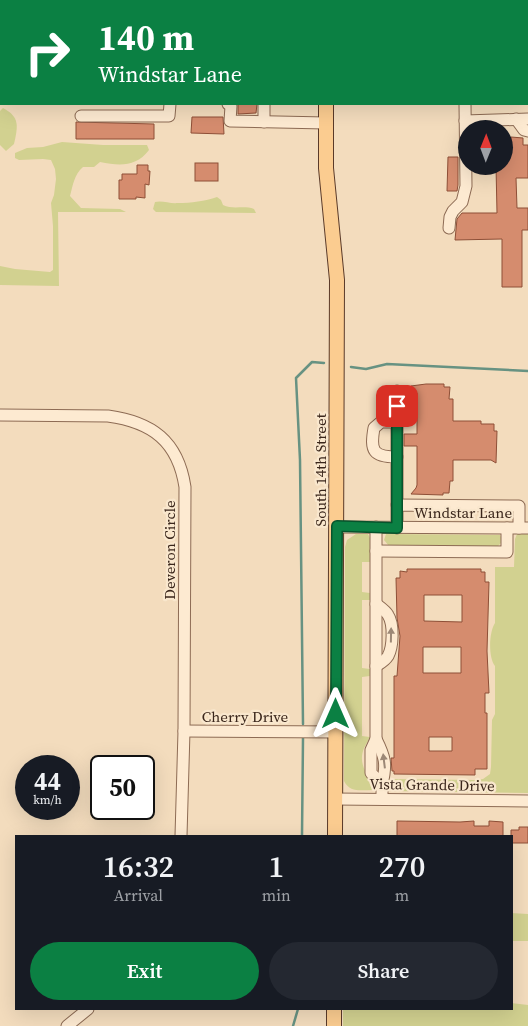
<!DOCTYPE html>
<html lang="en">
<head>
<meta charset="utf-8">
<style>
	:root { --surface:#171b24; --page:#242831; --text:#f1f3f6; --muted:#9ea1a6; --accent:#0b8043 }
	body { margin:0; font-family:"Source Serif 4",serif; background:var(--page); color:var(--text); height:100vh; display:flex; flex-direction:column; font-size:19px; white-space:nowrap }
	* { box-sizing:border-box; margin:0 }
	p { font-size:16px; color:var(--muted) }
	.icon { flex:none; width:28px; height:28px; fill:none; stroke:currentColor; stroke-width:2; stroke-linecap:round; stroke-linejoin:round }
	.map { position:relative; flex:1; overflow:hidden }
	.panel { position:absolute; left:15px; top:835px; width:498px; height:175px; display:flex; flex-direction:column; background:var(--surface); border-radius:0px; box-shadow:0 5px 20px #0002 }
	.panel>* { flex:none }
	.guide { position:absolute; left:0px; top:0px; width:529px; height:105px; box-shadow:0 5px 20px #0002; background:#0b8043; color:#fff; overflow:hidden }
	.needle { width:32px; rotate:1deg }
	.tools { position:absolute; left:458px; top:120px; display:grid; gap:10px }
	.tools a { display:grid; place-items:center; width:55px; height:55px; border-radius:50%; background:var(--surface); box-shadow:0 5px 20px #0002; font-size:25px }
	.speed { position:absolute; left:15px; top:755px; display:flex; gap:10px; font-size:25px; font-weight:700; text-align:center }
	.speed>* { display:grid; place-content:center; width:65px; height:65px; border-radius:50%; background:var(--surface); box-shadow:0 5px 20px #0002; line-height:1 }
	.speed small { font-size:12px; font-weight:400 }
	.speed .limit { border:2px solid #111; border-radius:8px; background:#fff; color:#111 }
	.pin { position:absolute; display:grid; place-items:center; width:42px; height:42px; color:#fff; margin:-21px; border-radius:10px; box-shadow:0 2px 8px #0006 }
	.me { position:absolute; width:55px; margin:-28px; rotate:0deg; stroke-linejoin:round; filter:drop-shadow(0 0 4px #0008) }
	.turn { display:flex; align-items:center; gap:18px; height:105px; padding:0 15px; font-size:22px }
	.turn .icon { width:65px; height:65px; stroke-width:2.5 }
	.turn b { display:block; font-size:35px; line-height:42px }
	.eta { display:flex; justify-content:space-evenly; align-items:center; height:85px; text-align:center }
	.eta b { font-size:30px; font-weight:600; line-height:35px }
	.cta { display:flex; gap:10px; margin-top:auto; padding:10px 15px }
	.cta a { flex:1; height:58px; border-radius:30px; background:var(--accent); color:#fff; font-size:20px; font-weight:600; line-height:58px; text-align:center }
	.cta a+a { background:var(--page); color:var(--text) }
	.map>svg:first-child { display:block }
</style>
</head>
<body>
<div class="map">
<svg width="528" height="1026" viewBox="0 0 528 1026">
	<rect width="100%" height="100%" fill="#f3dcbd"/>
	<g fill="#d2d190">
		<path d="M3,108C20,117 18,126 14,144L6,151L0,145V111Z"/>
		<path d="M62,142L103,145H147L149,150C136,167 120,166 100,162L94,167H83C74,175 73,185 70,196L81,208L120,209L126,212H58L59,286L0,285V266L15,269L50,272L53,270V226L51,203L54,195L56,179L55,169L51,160L43,159L19,160L15,158V153L27,148L43,147Z"/>
		<path d="M217,197L221,200L223,205C233,210 244,205 254,209L256,213L156,212L153,209L155,202C162,200 170,204 178,203C191,203 205,201 217,197Z"/>
		<path d="M356,534H368L370,538V562H362V592L370,593V600H362V668L370,669V676L362,677V736L370,737C368,741 366,744 364,748C358,763 366,774 375,785L373,790C361,790 350,793 344,781L345,547L347,540Z"/>
		<polygon points="386,534 500,535 502,539 501,543 498,546 389,546 384,540"/>
		<path d="M517,534H528V793L391,791L388,787V779L475,780L483,779L490,774L491,767L492,720L495,714V666C488,657 489,632 495,623V567H514L515,539Z"/>
		<polygon points="511,913 528,914 528,941 511,941"/>
		<polygon points="511,1003 528,1005 528,1026 343,1026 343,1009 511,1009"/>
	</g>
	<g fill="none" stroke-linecap="round" stroke-linejoin="round">
		<g stroke="#679282" stroke-width="2.5">
			<polyline points="351,367 366,369 387,364 528,371"/>
			<polyline points="303,724 300,460 296,378 312,362 324,363"/>
			<polyline points="302,836 303,738"/>
			<polyline points="293,1026 298,1009"/>
		</g>
	</g>
	<g fill="#d58c6e" stroke="#8e4f37" fill-rule="evenodd">
		<polygon points="238,104 257,104 256,113 238,114"/>
		<polygon points="192,117 223,117 224,134 191,133"/>
		<polygon points="76,122 154,124 154,139 76,139"/>
		<polygon points="511,137 523,138 523,145 528,145 528,178 516,178 517,208 528,208 528,230 522,230 522,287 502,287 502,239 455,240 457,219 462,213 497,213 496,166 504,166 504,146 511,146"/>
		<polygon points="448,157 458,157 458,185 457,191 447,191"/>
		<rect x="195" y="163" width="23" height="18"/>
		<polygon points="137,165 148,165 148,171 150,171 149,185 145,184 145,198 136,197 136,199 119,199 119,180 122,180 122,174 137,174"/>
		<polygon points="426,384 444,384 444,387 450,387 449,399 453,399 453,421 481,421 481,424 494,424 494,431 497,431 496,463 491,460 453,460 453,481 450,481 449,493 443,493 443,495 411,494 416,488 417,485 417,446 404,446 404,434 417,434 417,393 411,386"/>
		<path d="M407,569H481V572H485V582H489L487,651L489,693H485V713H487V769H475V775L394,774V771H392L391,758H394V676H397L400,636L397,618L396,578H400V571L407,572ZM424,595H462V622L424,621ZM423,647H461V673H423ZM429,737H452V751H429Z"/>
		<polygon points="397,821 460,822 474,821 474,826 489,826 489,821 503,822 503,836 397,836"/>
		<polygon points="519,827 528,827 528,843 511,843 511,830 519,830"/>
	</g>
	<g fill="none" stroke-linecap="round" stroke-linejoin="round">
		<defs>
			<g id="minor">
				<polyline points="237,1 237,0"/>
				<polyline points="295,1 295,0"/>
				<polyline points="528,28 528,27"/>
				<polyline points="0,48 1,48"/>
				<polyline points="228,104 231,106 230,121 326,123"/>
				<polyline points="81,116 169,116 170,104"/>
				<polyline points="516,119 524,130 528,131"/>
				<polyline points="465,121 528,119"/>
				<polyline points="264,122 264,104"/>
				<polyline points="449,228 450,217 453,211 462,202 466,186 465,104"/>
				<path d="M0,415L108,416C152,422 178,441 185,487L184,731L181,836"/>
				<polyline points="397,457 397,422"/>
				<path d="M397,505V457C373,457 370,451 374,428L381,422H397V391"/>
				<polyline points="337,527 528,528"/>
				<polyline points="376,527 376,739 371,750 371,773 382,784 382,799"/>
				<polyline points="397,528 397,505 519,506 519,528"/>
				<polyline points="376,551 507,552 507,528"/>
				<path d="M376,666C381,663 385,661 388,656C393,647 394,624 388,615C386,611 380,607 376,604"/>
				<polyline points="184,731 336,732"/>
				<path d="M376,739C385,757 387,764 382,784"/>
				<polyline points="335,799 528,801"/>
				<polyline points="67,1026 88,1009"/>
			</g>
			<g id="major">
				<polyline points="326,1 326,0"/>
				<polyline points="326,104 326,168 337,280 335,836"/>
				<polyline points="334,1026 334,1009"/>
			</g>
		</defs>
		<use href="#minor" stroke="#8d6b54" stroke-width="13"/>
		<use href="#major" stroke="#5a3a29" stroke-width="16"/>
		<use href="#minor" stroke="#fdead1" stroke-width="11"/>
		<use href="#major" stroke="#fbcc90" stroke-width="14"/>
	</g>
	<defs><path id="oneway-solid" d="M-6-.8H1V-3.2L6.5 0L1 3.2V.8H-6Z" transform="scale(1.25)"/></defs>
	<g fill="#9c8876">
		<use href="#oneway-solid" transform="translate(391 635) rotate(-89)"/>
		<use href="#oneway-solid" transform="translate(384 761) rotate(-97)"/>
	</g>
	<g fill="none" stroke-linecap="round" stroke-linejoin="round">
		<defs>
			<polyline id="route" points="336,714 337,526 397,528 397,406"/>
		</defs>
		<use href="#route" stroke="#07532c" stroke-width="12"/>
		<use href="#route" stroke="#0b8043" stroke-width="9"/>
	</g>
	<g text-anchor="middle" stroke-width="4.5" stroke-linejoin="round" paint-order="stroke">
		<g font-size="15" fill="#3a261b" stroke="#f9e7cd">
			<text transform="translate(321 470) rotate(-90)" y="5">South 14th Street</text>
			<text x="463" y="518">Windstar Lane</text>
			<text transform="translate(170 550) rotate(-90)" y="5">Deveron Circle</text>
			<text x="245" y="722">Cherry Drive</text>
			<text transform="translate(432 785) rotate(1)" y="5">Vista Grande Drive</text>
		</g>
	</g>
</svg>
<div class="tools">
<a><svg class="needle" viewBox="-14 -14 28 28"><path d="M0-13l5 13h-10z" fill="#e53935"/><path d="M0 13l5-13h-10z" fill="#9ea1a6"/></svg></a>
</div>
<div class="speed"><div>44<small>km/h</small></div><div class="limit">50</div></div>
<div class="pin" style="left:397px;top:406px;background:#d93025"><svg class="icon" aria-label="arrive" viewBox="0 0 24 24"><path d="M6 21V4h12l-3 4 3 4H6"/></svg></div>
<svg class="me" style="left:336px;top:714px" viewBox="-20 -20 40 40"><path d="M0-17L14 15 0 8-14 15z" fill="#0b8043" stroke="#fff" stroke-width="4"/></svg>
<div class="guide">
<div class="turn"><svg class="icon" aria-label="right" viewBox="0 0 24 24"><path d="M7 20v-9h11M14 6l5 5-5 5"/></svg><div><b>140 m</b>Windstar Lane</div></div>
</div>
<section class="panel">
<div class="eta">
<div><b>16:32</b><p>Arrival</p></div>
<div><b>1</b><p>min</p></div>
<div><b>270</b><p>m</p></div>
</div>
<div class="cta"><a>Exit</a><a>Share</a></div>
</section>
</div>
</body>
</html>
